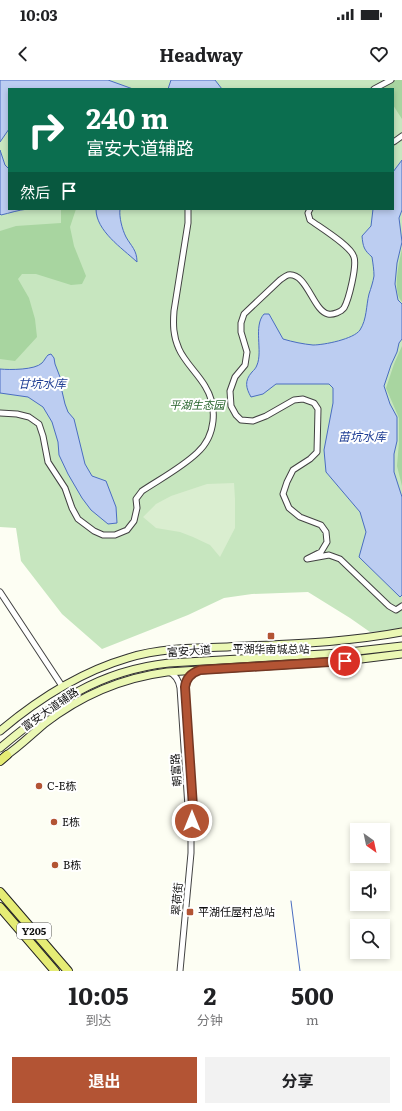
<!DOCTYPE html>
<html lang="zh">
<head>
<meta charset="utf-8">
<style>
	:root { --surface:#fff; --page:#f2f2f2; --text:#202124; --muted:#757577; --accent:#b35434 }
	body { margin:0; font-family:Literata,"Noto Sans SC",serif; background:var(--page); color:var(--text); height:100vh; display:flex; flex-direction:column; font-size:15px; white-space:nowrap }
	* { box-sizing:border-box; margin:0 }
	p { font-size:13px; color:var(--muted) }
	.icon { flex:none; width:22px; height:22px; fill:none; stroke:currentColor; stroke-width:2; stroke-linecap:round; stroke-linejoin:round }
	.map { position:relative; height:891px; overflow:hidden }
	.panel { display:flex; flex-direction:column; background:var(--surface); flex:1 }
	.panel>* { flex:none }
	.hud { position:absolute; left:8px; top:8px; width:386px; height:122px; border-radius:0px; box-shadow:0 2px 6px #0003; background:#0b6e4f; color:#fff; overflow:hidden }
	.needle { width:26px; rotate:147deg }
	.tools { position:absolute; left:350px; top:743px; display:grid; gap:8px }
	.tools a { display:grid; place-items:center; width:40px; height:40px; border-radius:0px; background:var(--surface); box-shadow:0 2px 6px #0003; font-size:20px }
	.pin { position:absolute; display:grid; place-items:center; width:34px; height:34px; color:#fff; margin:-17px; border:2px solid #fff; border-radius:50%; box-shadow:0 1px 4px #0007 }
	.me { position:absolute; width:44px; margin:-22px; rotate:0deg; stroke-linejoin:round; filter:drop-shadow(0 0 3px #0008) }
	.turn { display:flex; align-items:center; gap:14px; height:84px; padding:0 12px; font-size:18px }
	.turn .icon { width:52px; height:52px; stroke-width:2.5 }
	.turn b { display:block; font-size:28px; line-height:34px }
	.then { display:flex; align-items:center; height:38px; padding:0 12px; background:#0003; gap:8px; font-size:15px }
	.eta { display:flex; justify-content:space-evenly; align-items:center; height:68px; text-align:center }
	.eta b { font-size:24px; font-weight:700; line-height:28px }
	.action { display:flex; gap:8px; margin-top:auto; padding:8px 12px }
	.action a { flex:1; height:46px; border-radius:0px; background:var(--accent); color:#fff; font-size:16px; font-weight:700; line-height:46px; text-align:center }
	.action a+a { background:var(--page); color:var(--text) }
	.status { display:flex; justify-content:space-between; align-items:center; height:28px; padding:0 20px; background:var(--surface); direction:ltr }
	.status svg { height:11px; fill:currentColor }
	header { display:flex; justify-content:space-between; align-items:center; height:52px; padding:0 12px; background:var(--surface); font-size:18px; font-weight:700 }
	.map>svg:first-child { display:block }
</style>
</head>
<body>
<div class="status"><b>10:03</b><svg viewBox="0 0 49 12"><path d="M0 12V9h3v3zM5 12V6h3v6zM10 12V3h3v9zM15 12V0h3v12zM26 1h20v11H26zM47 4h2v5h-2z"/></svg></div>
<header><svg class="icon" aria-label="back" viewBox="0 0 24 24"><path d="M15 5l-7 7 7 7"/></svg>Headway<svg class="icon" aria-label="heart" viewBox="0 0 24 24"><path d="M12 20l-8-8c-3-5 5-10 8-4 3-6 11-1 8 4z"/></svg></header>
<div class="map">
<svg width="402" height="891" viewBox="0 0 402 891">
	<rect width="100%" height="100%" fill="#fdfef3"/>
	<path fill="#c7e6bf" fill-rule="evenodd" d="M0,0H402V550L370,552L350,538L308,512L252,514L224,518L188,535L102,569L62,534L21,481L16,448L0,447ZM9,9H393V129H9Z"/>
	<g fill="#a8d5a0">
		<polygon points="396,0 402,0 402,39 393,25 393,9 383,8"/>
		<polygon points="61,129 76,129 70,147 74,166 86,196 82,204 71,205 36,194 22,194 18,199 29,218 35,239 37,257 15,281 0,279 0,151 16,146 61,143"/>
		<path d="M402,169V222C392,212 399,182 402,169Z"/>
		<polygon points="402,266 402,406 397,386 399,362 399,338 386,308 394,284"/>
	</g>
	<polygon fill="#daeed0" points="234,403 235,419 235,448 220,477 210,465 193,457 180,452 156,448 143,437 156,424 171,416 207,404"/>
	<g fill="#bccdf1" stroke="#4a6dc1">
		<polygon points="0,0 108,0 133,9 9,9 9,49 0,62"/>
		<polygon points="171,0 215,0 222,9 168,9"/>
		<path d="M0,70L5,85L9,89V129H28C18,130 10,133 1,135L0,134Z"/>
		<path d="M402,80V130L399,138L402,162L397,183L395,204L398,220L402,224V259L399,263L397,272L391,285L384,306L390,324L397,337V361L394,374V392L402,417V515L400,517L359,477L366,452L360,432L326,392L324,370L333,323V308L329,304H276L263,314L251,317C246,308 244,301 252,292C254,290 256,288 257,285C263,271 253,246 264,234H269L283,259C293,262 303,264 313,265C324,265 354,259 360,250C367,239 366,226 369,214C371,208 373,202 374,196C374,190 373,184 372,177C364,170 363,167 362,156L371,146L373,129H393V92Z"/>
		<path d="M96,129H120C119,137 122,149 126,157C131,166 137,170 137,182C122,168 96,151 96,129Z"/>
		<path d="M51,274L54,278L55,284L60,297L61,307L65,324L68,332L74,339L85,384L92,396L106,401L116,427L117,443L108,444L91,430L82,418L68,394L59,375L58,362L52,342L43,327L28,317L0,313V289C10,290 35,290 42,283C44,281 46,277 48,275Z"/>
	</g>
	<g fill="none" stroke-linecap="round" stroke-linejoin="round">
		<polyline stroke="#4a6dc1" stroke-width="1" points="291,821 300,891"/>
		<defs>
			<g id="street">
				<polyline points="374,9 391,0"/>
				<polyline points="393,62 395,61 402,56"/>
				<path d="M310,129L308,133L310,140C321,148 351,166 354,177C357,186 349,219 344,228C341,232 333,235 328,234C313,231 307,192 288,195C285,196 283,198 280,200L244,234L241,243V252L247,272L245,285L235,297L230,311L231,326L236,335L241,340L253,341L266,336L294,320L303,319L314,323L318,329L317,372L310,379L293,390L287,402L283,414L289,428L300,437L321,445L326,452L327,462L321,472L307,479L329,475L340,479L389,526L396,530L402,526"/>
				<path d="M0,333L17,334L29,337L39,344L43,356L48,382L65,408L72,428L78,439L94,451L103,455H115L127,450L134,441L137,428L136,419L142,411C160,399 181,388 197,373C216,356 218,327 205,306C198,294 184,281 179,269C173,256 173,244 174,231L188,143V129"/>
				<polyline points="0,512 62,606"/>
				<path d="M169,592C176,595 179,601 180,608L188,727L190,743"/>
				<path d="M180,891L191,773V748L193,734L185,607C186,599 190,594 198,591"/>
			</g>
			<g id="secondary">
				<path d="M0,651C38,619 80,592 128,578C160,568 194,568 227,567C285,564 344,563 402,552"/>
				<path d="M0,668C54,623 97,591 169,583L340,573L402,566"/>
				<path d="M4,677C18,668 31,655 44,644C80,616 121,598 167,592L345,581L402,574"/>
			</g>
			<g id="primary">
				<polyline points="0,681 7,675"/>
				<polyline points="0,812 68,891"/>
				<polyline points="0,827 55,891"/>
			</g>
		</defs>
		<use href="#street" stroke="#424242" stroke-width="7"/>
		<use href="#secondary" stroke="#313131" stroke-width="9"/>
		<use href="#primary" stroke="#202020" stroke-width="10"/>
		<use href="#street" stroke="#fff" stroke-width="5"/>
		<use href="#secondary" stroke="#ebf8b4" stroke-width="7"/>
		<use href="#primary" stroke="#e5ec75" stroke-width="8"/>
	</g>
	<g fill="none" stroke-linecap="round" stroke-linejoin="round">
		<defs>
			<path id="route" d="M192,741L193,727L185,607C186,598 191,593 200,590L345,581"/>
		</defs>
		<use href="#route" stroke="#743722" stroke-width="10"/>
		<use href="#route" stroke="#b35434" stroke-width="7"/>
	</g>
	<g fill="#b35434" stroke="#fff" stroke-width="1.5">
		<rect x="267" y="552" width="8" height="8" rx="2"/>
		<circle cx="39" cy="706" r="4"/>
		<circle cx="54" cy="742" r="4"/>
		<circle cx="55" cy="785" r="4"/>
		<rect x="186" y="828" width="8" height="8" rx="2"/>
	</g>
	<g text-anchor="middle" stroke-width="4" stroke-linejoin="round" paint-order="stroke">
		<rect fill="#fff" stroke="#575757" stroke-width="1" x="17" y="843" width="34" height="16" rx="3"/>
		<g font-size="10" font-weight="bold" fill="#0f0f0f">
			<text x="34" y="855">Y205</text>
		</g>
		<g font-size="11" font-style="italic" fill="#25622b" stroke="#fff">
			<text x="197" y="329">平湖生态园</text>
		</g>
		<g font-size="11" fill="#0f0f0f" stroke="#fff" text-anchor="start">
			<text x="271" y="573" text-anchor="middle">平湖华南城总站</text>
			<text x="47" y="710">C-E栋</text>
			<text x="62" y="746">E栋</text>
			<text x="63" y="789">B栋</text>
			<text x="198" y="836">平湖任屋村总站</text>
		</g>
		<g font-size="11" fill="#0f0f0f" stroke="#fff">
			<text transform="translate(189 571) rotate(-4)" y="4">富安大道</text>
			<text transform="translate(50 629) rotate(-35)" y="4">富安大道辅路</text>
			<text transform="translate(176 690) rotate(-94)" y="4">朝富路</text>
			<text transform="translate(177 819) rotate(-85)" y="4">翠荷街</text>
		</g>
		<g font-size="12" font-style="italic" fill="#234196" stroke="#fff">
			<text x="42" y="308">甘坑水库</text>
			<text x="362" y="361">苗坑水库</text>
		</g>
	</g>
</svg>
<div class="tools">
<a><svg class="needle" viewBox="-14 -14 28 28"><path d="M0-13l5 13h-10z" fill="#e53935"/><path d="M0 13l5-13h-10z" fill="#757577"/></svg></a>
<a><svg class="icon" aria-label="sound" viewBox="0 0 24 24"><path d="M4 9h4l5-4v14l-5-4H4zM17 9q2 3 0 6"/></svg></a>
<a><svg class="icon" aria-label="search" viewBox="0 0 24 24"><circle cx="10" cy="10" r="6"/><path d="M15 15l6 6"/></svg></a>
</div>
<div class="pin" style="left:345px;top:581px;background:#d93025"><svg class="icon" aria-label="arrive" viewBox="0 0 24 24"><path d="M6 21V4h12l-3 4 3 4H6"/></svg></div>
<svg class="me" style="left:192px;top:741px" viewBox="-20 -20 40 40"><circle r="17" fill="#b35434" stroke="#fff" stroke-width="3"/><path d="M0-11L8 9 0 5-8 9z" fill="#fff"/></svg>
<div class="hud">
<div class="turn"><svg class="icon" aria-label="right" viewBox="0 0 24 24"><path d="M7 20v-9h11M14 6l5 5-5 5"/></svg><div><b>240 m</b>富安大道辅路</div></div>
<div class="then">然后<svg class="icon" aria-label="arrive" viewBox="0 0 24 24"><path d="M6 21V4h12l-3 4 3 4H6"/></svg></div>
</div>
</div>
<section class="panel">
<div class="eta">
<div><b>10:05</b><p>到达</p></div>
<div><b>2</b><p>分钟</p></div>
<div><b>500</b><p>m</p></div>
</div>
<div class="action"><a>退出</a><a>分享</a></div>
</section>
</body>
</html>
